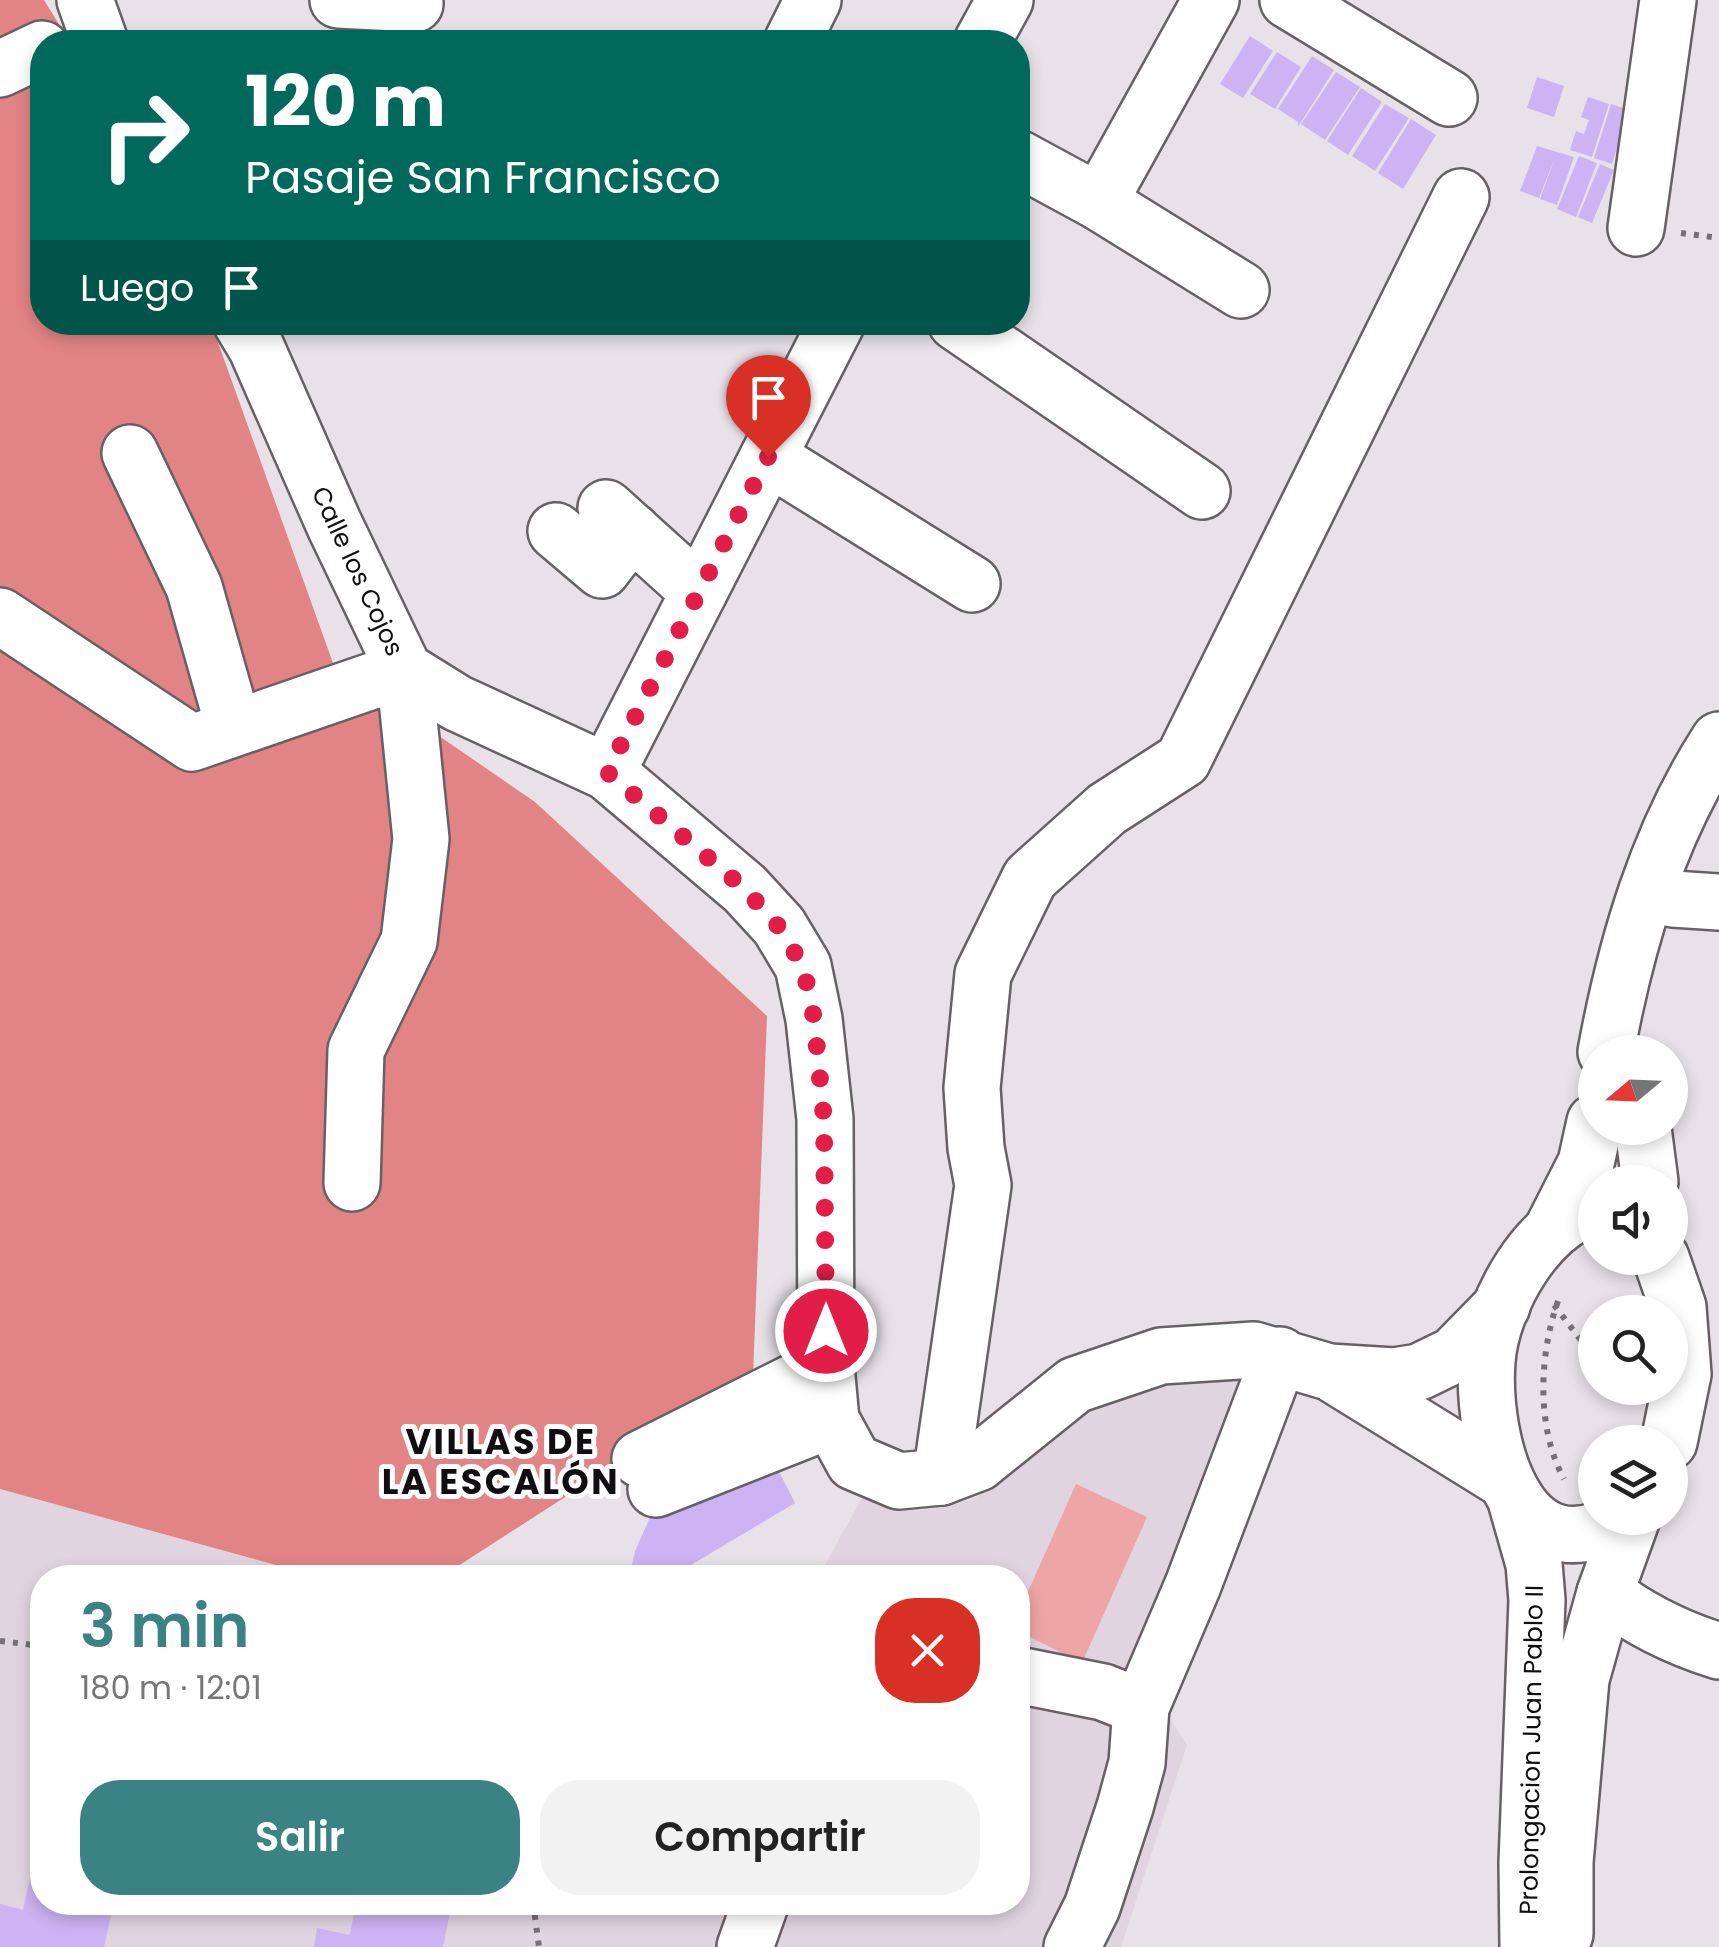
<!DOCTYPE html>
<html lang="es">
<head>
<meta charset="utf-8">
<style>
	:root { --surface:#fff; --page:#f2f2f2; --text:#222; --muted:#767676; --accent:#3a8284 }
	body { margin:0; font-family:Poppins,sans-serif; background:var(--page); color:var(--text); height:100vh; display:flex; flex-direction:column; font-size:38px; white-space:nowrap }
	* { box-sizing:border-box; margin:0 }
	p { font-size:32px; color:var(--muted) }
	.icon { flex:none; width:55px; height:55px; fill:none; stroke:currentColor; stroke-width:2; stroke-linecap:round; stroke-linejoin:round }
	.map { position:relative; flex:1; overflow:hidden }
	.sheet { position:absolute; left:30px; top:1565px; width:1000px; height:350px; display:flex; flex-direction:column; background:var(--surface); border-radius:40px; box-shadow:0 5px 15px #0003 }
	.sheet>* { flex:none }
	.hud { position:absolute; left:30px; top:30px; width:1000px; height:305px; border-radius:40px; box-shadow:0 5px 15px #0003; background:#00695c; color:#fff; overflow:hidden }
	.needle { width:65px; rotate:251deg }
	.fabs { position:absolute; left:1578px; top:1035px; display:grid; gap:20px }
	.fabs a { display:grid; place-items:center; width:110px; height:110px; border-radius:50%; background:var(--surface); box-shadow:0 5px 15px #0003; font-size:50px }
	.pin { position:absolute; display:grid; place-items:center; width:85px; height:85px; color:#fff; margin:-102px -42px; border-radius:50% 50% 50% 0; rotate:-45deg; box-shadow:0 0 10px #0007 }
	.pin .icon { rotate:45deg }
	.me { position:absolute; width:110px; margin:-55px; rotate:0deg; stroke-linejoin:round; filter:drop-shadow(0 0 8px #0008) }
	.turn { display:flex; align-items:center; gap:35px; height:210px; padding:0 50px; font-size:45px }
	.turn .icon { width:130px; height:130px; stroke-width:2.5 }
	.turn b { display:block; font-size:70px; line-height:85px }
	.then { display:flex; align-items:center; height:95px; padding:0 50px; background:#0003; gap:20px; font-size:38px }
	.round { display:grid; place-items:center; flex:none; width:105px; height:105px; border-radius:40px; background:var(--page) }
	.head { display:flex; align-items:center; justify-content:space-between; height:170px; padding:0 50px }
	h1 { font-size:60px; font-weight:600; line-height:75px; color:var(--accent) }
	.button { display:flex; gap:20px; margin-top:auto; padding:20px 50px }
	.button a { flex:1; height:115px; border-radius:40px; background:var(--accent); color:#fff; font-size:40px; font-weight:600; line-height:115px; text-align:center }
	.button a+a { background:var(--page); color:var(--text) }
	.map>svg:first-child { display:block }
</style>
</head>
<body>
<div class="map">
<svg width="1719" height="1947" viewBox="0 0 1719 1947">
	<rect width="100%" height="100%" fill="#e8e2e8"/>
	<polygon fill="#e0d4e0" points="1278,1373 1165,1712 1187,1745 1121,1947 0,1947 0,1489 319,1577 42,1578 42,1902 1018,1902 1018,1578 818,1577 865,1493 922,1510 974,1499 1065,1426 1137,1382"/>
	<polygon fill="#eea5a5" points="1076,1484 1147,1517 1082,1663 1018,1631 1018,1614"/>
	<polygon fill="#e28485" points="0,0 44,0 70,42 42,42 42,322 211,323 333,663 535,802 767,1016 753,1376 441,1577 319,1577 0,1489"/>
	<g fill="#ccb3f4">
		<polygon points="1250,36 1273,51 1243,98 1220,84"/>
		<polygon points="1277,52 1301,67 1275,109 1250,94"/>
		<polygon points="1312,56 1334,70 1298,127 1298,122 1278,109"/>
		<polygon points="1336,72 1360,87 1325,140 1301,124"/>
		<polygon points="1537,77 1564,86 1554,117 1527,108"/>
		<polygon points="1361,88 1382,102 1348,155 1327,141"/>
		<polygon points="1588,97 1609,104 1592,157 1570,150 1576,131 1584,134 1589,120 1581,117"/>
		<polygon points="1385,104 1409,118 1375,171 1352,156"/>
		<polygon points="1611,104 1629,110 1612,164 1594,158"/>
		<polygon points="1411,119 1436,135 1403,189 1378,173"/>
		<polygon points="1537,146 1574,157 1557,205 1540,199 1555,158 1539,198 1520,191"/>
		<polygon points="1579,156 1597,163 1576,217 1557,209"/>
		<polygon points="1600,164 1614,170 1592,223 1578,217"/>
		<polygon points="767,1448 795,1503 691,1565 688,1578 629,1578 635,1551 656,1504"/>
		<polygon points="41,1826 42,1902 114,1902 104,1947 0,1947 0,1904 23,1910"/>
		<polygon points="356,1902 452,1902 443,1947 314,1947 317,1928 350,1935"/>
	</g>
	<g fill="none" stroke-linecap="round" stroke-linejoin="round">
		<defs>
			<g id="minor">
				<polyline points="85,0 100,42"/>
				<polyline points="338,0 415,4"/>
				<polyline points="1288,0 1449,98"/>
				<polyline points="792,42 813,0"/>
				<polyline points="982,42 1005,0"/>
				<polyline points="0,69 42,49"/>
				<polyline points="1018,158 1099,202 1241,290"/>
				<polyline points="1099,202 1211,0"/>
				<polyline points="1636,228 1668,0"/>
				<polyline points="241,322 256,347 334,524 404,670 457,703 607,772 745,889 779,926 803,966 814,1019 825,1119 826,1366 831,1420 854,1462 899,1481 941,1477 978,1463 1075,1385 1161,1356 1254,1350 1329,1372 1394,1376 1419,1372 1454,1355 1502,1306"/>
				<polyline points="956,322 1202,491"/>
				<polyline points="130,453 194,587 234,728"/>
				<polyline points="768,457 972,584"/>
				<polyline points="606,508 699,592"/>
				<polyline points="556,531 602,570 632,531"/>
				<polyline points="0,616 192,743 404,670 421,839 409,941 356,1050 352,1183"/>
				<polyline points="607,772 837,322"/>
				<polyline points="1673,899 1719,902"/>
				<polyline points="1336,1376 1506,1481"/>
				<polyline points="640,1459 826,1366"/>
				<polyline points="941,1477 983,1185 976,1148 972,1088 983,974 1030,878 1107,809 1183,760 1461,197"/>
				<polyline points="656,1489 831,1420"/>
				<path d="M1605,1593C1640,1620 1677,1638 1719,1651"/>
				<polyline points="1018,1675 1103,1692 1141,1707"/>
				<polyline points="745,1947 761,1902"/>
				<polyline points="1072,1947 1092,1907 1125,1807 1137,1763 1141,1707 1193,1585 1280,1355"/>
			</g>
			<g id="major">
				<path d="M1606,1052C1626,943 1658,834 1719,740"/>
				<polyline points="1643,1128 1650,1182"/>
				<path d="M1595,1207C1537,1221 1491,1305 1487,1361C1481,1441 1517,1583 1623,1518"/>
				<polyline points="1553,1228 1586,1163 1595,1122"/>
				<polyline points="1661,1258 1678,1307 1683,1374 1669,1442"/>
				<polyline points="1515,1497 1534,1564 1537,1600 1527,1863 1528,1947"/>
				<polyline points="1565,1934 1565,1862 1581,1679 1605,1593 1632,1518"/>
			</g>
		</defs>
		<use href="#minor" stroke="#676166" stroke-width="60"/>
		<use href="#major" stroke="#676166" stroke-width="60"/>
		<g stroke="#747074" stroke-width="6" stroke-dasharray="5 8" stroke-linecap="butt">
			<polyline points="1681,233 1719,238"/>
			<path d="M1558,1301C1539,1355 1536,1428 1564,1479"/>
			<polyline points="1554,1305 1580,1339 1595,1349"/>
			<polyline points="0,1641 42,1646"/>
			<polyline points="533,1902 539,1947"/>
		</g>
		<use href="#minor" stroke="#fff" stroke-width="55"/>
		<use href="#major" stroke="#fff" stroke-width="55"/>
	</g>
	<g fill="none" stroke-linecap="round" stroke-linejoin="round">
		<polyline stroke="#e11d48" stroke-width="18" stroke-dasharray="0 32.4" points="768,457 607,772 745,889 778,926 803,966 814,1018 824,1119 826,1331"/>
	</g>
	<g text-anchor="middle" stroke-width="10" stroke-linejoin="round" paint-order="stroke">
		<g font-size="25" fill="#100e10" stroke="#fff">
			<text transform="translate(358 571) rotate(65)" y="9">Calle los Cojos</text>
			<text transform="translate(1531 1750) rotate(-89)" y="9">Prolongacion Juan Pablo II</text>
		</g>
		<g font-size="35" font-weight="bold" letter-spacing="2.5" fill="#100e10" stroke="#fff">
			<text x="501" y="1454">VILLAS DE<tspan x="501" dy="40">LA ESCALÓN</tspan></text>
		</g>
	</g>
</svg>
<div class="fabs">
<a><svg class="needle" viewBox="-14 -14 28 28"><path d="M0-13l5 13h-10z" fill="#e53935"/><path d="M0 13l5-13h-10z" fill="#767676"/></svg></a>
<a><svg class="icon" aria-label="sound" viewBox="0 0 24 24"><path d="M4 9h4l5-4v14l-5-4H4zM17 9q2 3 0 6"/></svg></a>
<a><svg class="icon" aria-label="search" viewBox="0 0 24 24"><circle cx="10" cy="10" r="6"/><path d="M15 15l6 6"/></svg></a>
<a><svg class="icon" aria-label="layers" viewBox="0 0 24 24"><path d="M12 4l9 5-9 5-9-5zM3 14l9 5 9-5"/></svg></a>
</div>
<div class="pin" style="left:768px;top:457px;background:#d93025"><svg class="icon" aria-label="arrive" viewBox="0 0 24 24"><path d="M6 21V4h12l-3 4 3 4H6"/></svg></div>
<svg class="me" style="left:826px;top:1331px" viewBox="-20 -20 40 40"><circle r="17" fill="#e11d48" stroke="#fff" stroke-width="3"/><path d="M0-11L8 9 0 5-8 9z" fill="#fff"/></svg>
<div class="hud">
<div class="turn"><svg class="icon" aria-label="right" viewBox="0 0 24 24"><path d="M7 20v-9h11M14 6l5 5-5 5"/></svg><div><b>120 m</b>Pasaje San Francisco</div></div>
<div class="then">Luego<svg class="icon" aria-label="arrive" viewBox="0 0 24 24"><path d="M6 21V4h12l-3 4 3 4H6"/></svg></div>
</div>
<section class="sheet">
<div class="head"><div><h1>3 min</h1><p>180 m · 12:01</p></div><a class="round" style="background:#d93025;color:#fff"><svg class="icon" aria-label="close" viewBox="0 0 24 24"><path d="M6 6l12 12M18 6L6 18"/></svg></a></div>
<div class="button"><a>Salir</a><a>Compartir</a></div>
</section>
</div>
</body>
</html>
